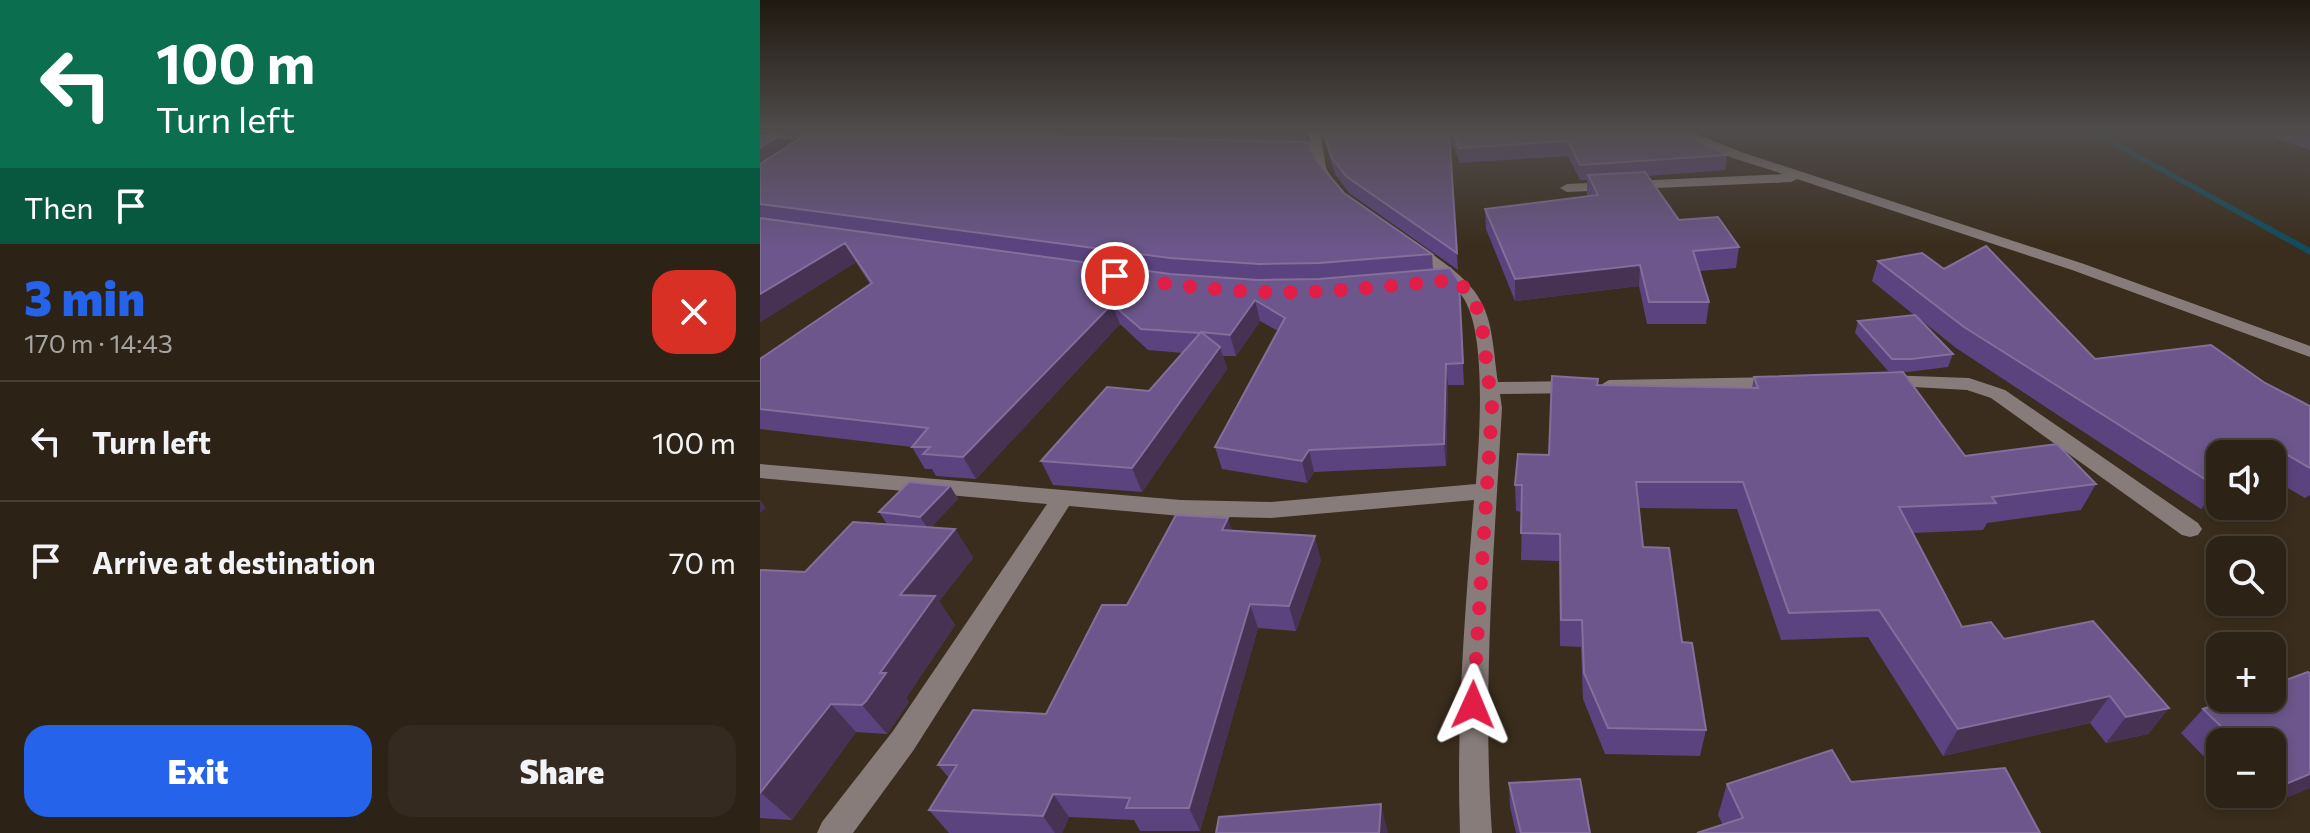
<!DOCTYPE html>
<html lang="en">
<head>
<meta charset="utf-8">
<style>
	:root { --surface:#2c2216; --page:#342a1f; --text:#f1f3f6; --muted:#a6a4a1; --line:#483f35; --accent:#2563eb }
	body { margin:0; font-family:Commissioner,sans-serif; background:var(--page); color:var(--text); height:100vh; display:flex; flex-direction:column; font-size:30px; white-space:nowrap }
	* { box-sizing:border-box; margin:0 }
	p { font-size:26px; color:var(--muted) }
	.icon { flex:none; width:44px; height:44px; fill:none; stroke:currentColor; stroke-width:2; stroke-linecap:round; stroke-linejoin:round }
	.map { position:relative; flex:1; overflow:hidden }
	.sheet { display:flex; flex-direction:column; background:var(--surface); width:760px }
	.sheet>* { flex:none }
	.top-card { background:#0b6e4f; color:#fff; overflow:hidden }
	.buttons { position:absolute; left:1446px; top:440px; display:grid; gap:16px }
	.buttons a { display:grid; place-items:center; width:80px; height:80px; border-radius:16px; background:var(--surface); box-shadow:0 4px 12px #0003,0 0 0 2px var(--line); font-size:40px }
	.pin { position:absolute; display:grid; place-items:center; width:68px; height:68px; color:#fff; margin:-34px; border:4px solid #fff; border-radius:50%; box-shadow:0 2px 8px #0007 }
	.me { position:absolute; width:88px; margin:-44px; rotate:1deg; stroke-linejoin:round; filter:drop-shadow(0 0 6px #0008) }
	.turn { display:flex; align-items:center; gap:28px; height:168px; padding:0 24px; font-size:36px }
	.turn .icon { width:104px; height:104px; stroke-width:2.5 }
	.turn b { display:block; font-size:56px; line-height:68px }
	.then { display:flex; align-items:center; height:76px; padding:0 24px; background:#0003; gap:16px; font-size:30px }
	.round { display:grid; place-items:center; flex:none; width:84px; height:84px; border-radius:24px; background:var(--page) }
	.headline { display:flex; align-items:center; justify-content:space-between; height:136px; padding:0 24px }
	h1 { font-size:48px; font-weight:800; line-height:60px; color:var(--accent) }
	.cta { display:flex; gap:16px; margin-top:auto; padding:16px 24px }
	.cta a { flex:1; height:92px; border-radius:24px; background:var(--accent); color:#fff; font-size:32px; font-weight:800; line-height:92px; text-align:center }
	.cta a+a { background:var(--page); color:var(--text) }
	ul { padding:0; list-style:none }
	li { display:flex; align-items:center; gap:24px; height:120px; padding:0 24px; border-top:2px solid var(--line) }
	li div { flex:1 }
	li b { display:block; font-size:30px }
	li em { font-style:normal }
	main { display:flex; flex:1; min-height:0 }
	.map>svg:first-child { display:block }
</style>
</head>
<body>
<main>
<section class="sheet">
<div class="top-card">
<div class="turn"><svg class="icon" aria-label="left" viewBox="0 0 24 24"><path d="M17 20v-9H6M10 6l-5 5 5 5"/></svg><div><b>100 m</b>Turn left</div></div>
<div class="then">Then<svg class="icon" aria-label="arrive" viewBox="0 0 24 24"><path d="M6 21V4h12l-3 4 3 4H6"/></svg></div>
</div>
<div class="headline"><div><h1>3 min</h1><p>170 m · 14:43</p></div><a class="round" style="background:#d93025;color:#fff"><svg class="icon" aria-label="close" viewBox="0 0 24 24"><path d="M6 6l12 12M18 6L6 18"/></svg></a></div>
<ul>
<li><svg class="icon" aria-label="left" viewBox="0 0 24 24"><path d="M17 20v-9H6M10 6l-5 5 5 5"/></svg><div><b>Turn left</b></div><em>100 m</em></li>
<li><svg class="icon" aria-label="arrive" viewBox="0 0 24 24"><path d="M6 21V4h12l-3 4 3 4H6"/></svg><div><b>Arrive at destination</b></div><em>70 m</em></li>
</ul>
<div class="cta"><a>Exit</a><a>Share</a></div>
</section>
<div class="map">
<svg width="1550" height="833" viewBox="0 0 1550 833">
	<rect width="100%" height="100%" fill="#3a2d1d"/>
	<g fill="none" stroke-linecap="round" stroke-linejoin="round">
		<polygon fill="#114c5f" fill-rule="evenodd" points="1326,130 1335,130 1550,248 1550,255"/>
		<g fill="#877c7a" fill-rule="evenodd">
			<polygon points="548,130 560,130 566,168 577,187 575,190 565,190 554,168"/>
			<polygon points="911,130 927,130 981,152 1324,264 1550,346 1550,357 1312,270 1037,179 1031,182 807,192 800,188 807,184 1023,174 973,158"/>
			<path d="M651,241C663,245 673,255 683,262C734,299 730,324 738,382L817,381L827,387L817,393L740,394L742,408C734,550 722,691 732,833H700C696,721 705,611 714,500L511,518L421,516L309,506L153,751L93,833H57L62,822L133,731L287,504L0,478V464L421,500L511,502L716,484C719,441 728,331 702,296C688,277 665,263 646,249V243Z"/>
			<polygon points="1125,375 1209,378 1245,390 1438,523 1442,529 1438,535 1430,537 1422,535 1231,398 1207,390 1118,385 1116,381"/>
			<polygon points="1021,377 1031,383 1028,387 849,392 839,386 849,380"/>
		</g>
	</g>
	<g fill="#5b4380" fill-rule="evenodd">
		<path d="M2,130H546L547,142L555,159L584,193L672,254L673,270L699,282L704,385H688L686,466L554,472L547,483L462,469L455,447L518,331L500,321L476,356H463L467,369L382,492L293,485L281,461L389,391L423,353L388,350L360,324L216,479L176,476L172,469H165L152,447L0,429V359L110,284L96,262L0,322V136H6ZM20,139H39L25,148Z"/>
		<polygon points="561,130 929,130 929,136 967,155 965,170 887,176 919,220 979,247 976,268 940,271 949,302 946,324 887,324 879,286 755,301 726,229 725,209 828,196 827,194 827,180 820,180 808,156 700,163 689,134 698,270 589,193 575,174"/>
		<polygon points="1493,130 1550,130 1550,150"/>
		<polygon points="1118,261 1184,269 1335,359 1505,383 1550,406 1550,495 1545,498 1512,479 1512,454 1460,499 1441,509 1196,348 1161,320 1193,354 1188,367 1147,372 1128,371 1095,333 1098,321 1154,315 1112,281"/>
		<polygon points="994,377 1205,456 1336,484 1321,510 1227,523 1223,530 1153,533 1202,627 1244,639 1409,708 1388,734 1346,743 1330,723 1183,756 1108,637 1021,640 977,509 879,508 883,547 922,642 946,730 940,756 845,754 823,699 821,647 800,646 799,561 761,560 762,512 756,511 755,485 789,455 992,388"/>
		<polygon points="190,486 198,499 171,527 195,529 213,558 179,601 195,625 146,698 149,702 127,734 96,732 32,820 0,818 0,570 45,572 127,524 119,512"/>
		<polygon points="472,531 561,560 536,631 498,628 440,831 380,831 374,820 309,817 302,833 189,833 169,810 189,778 178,765 286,714 367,605"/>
		<polygon points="1550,674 1550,788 1495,810 1480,794 1512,794 1512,742 1460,742 1460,773 1421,733 1443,709"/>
		<polygon points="1091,782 963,825 958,815 967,784"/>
		<polygon points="749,783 830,833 756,833 750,807"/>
	</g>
	<g fill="#473254">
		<polygon points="923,130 929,130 928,142 919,132"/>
		<polygon points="18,136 28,153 0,172 0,148"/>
		<polygon points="85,243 96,262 0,322 0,294"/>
		<polygon points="880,265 879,286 755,301 755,279"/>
		<polygon points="495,300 500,321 476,356 470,335"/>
		<polygon points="352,304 360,324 216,479 203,457"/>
		<polygon points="460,347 467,369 382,492 372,468"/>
		<polygon points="686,364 688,385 686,466 684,444"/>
		<polygon points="549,450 554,472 547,483 542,461"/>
		<polygon points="1524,453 1512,469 1512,459"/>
		<polygon points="1460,484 1460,499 1441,509 1456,486"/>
		<polygon points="190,486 198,499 169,530 160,517"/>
		<polygon points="0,500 6,508 0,513"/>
		<polygon points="468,518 476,543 462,530"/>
		<polygon points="195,529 213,558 179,601 195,625 146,698 149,702 127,734 102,705 120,673 140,595"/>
		<polygon points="555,536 561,560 536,631 529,606"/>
		<polygon points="490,604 498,628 440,831 429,808"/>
		<polygon points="1350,696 1330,723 1183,756 1198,729"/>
		<polygon points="71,704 96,732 32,820 1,793"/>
		<polygon points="1409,708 1388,734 1346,743 1366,717"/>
		<polygon points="1550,774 1550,788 1495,810 1521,786"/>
		<polygon points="293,794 309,817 302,833 295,833 283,816"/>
		<polygon points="621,804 628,833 619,833"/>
	</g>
	<g fill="#6c568b" stroke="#836f9a" stroke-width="2">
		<polygon points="563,130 689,130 697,253 587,177 572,158"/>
		<polygon points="692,130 923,130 919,132 967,155 820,165 808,141 699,148"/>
		<polygon points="45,135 246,135 548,142 555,159 584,193 672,254 559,263 499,264 410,258 0,204 0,164"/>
		<polygon points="0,136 18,136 0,148"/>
		<polygon points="885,172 919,220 958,217 979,247 933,251 949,302 889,302 880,265 755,279 725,209 838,195 828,175"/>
		<polygon points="0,218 410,274 498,280 559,279 690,268 699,282 703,363 686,364 684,444 549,450 542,461 455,447 525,318 495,300 470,335 441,332 440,333 381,329 352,304 203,457 163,454 170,447 152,447 168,428 0,409 0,359 112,283 85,243 0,294"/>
		<polygon points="1226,246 1335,359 1451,345 1505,383 1550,406 1550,468 1524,453 1512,459 1512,454 1460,454 1460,484 1456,486 1204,327 1118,261 1162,253 1184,269"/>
		<polygon points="1155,315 1193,354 1151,359 1132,359 1098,321"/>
		<polygon points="441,332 460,347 372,468 281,461 347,387 389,391"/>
		<polygon points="1143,372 1205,456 1297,444 1336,484 1232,497 1236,503 1139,507 1202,627 1231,622 1244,639 1333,621 1409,708 1366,717 1350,696 1198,729 1119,610 1029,613 983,482 876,482 883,547 909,548 922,642 932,643 946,730 848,728 824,673 822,620 801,620 800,534 761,533 762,485 755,485 758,454 789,455 792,376 838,379 837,385 998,388 994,377"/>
		<polygon points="149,482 190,486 160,517 119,512"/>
		<polygon points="416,515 468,518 462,530 555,536 529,606 490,604 429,808 366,808 370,798 293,794 283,816 169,810 197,765 178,765 213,710 286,714 342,605 367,605"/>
		<polygon points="93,522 195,529 140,595 175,596 120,673 126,673 106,701 102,705 71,704 0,793 0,570 45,572"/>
		<polygon points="1548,672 1550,674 1550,774 1521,786 1512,777 1512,742 1477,742 1443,709 1473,698 1512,698 1512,685"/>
		<polygon points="1072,750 1091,782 1245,768 1280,833 937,833 983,818 967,784"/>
		<polygon points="820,779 830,833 761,833 749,783"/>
		<polygon points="621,804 619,833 456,833 459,817"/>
	</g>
	<linearGradient id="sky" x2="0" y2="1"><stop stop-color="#201910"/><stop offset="0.53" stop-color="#4f4c4c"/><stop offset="1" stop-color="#4f4c4c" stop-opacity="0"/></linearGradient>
	<rect width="1550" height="247" fill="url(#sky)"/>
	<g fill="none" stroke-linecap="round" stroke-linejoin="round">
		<path stroke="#e11d48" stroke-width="14" stroke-dasharray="0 25.2" d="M355,276C403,284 452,290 501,292C567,294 632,285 697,280L712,297L721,318L732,408L713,705"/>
	</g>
</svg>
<div class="buttons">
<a><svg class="icon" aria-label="sound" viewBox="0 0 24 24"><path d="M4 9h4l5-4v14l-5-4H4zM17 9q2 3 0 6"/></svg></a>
<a><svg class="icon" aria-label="search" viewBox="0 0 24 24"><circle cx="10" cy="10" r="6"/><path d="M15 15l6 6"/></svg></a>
<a>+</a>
<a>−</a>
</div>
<div class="pin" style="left:355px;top:276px;background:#d93025"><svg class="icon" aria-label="arrive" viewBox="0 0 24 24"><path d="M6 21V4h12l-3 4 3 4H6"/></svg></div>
<svg class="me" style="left:713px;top:705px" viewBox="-20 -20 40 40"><path d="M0-17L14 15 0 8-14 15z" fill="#e11d48" stroke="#fff" stroke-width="4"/></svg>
</div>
</main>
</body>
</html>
